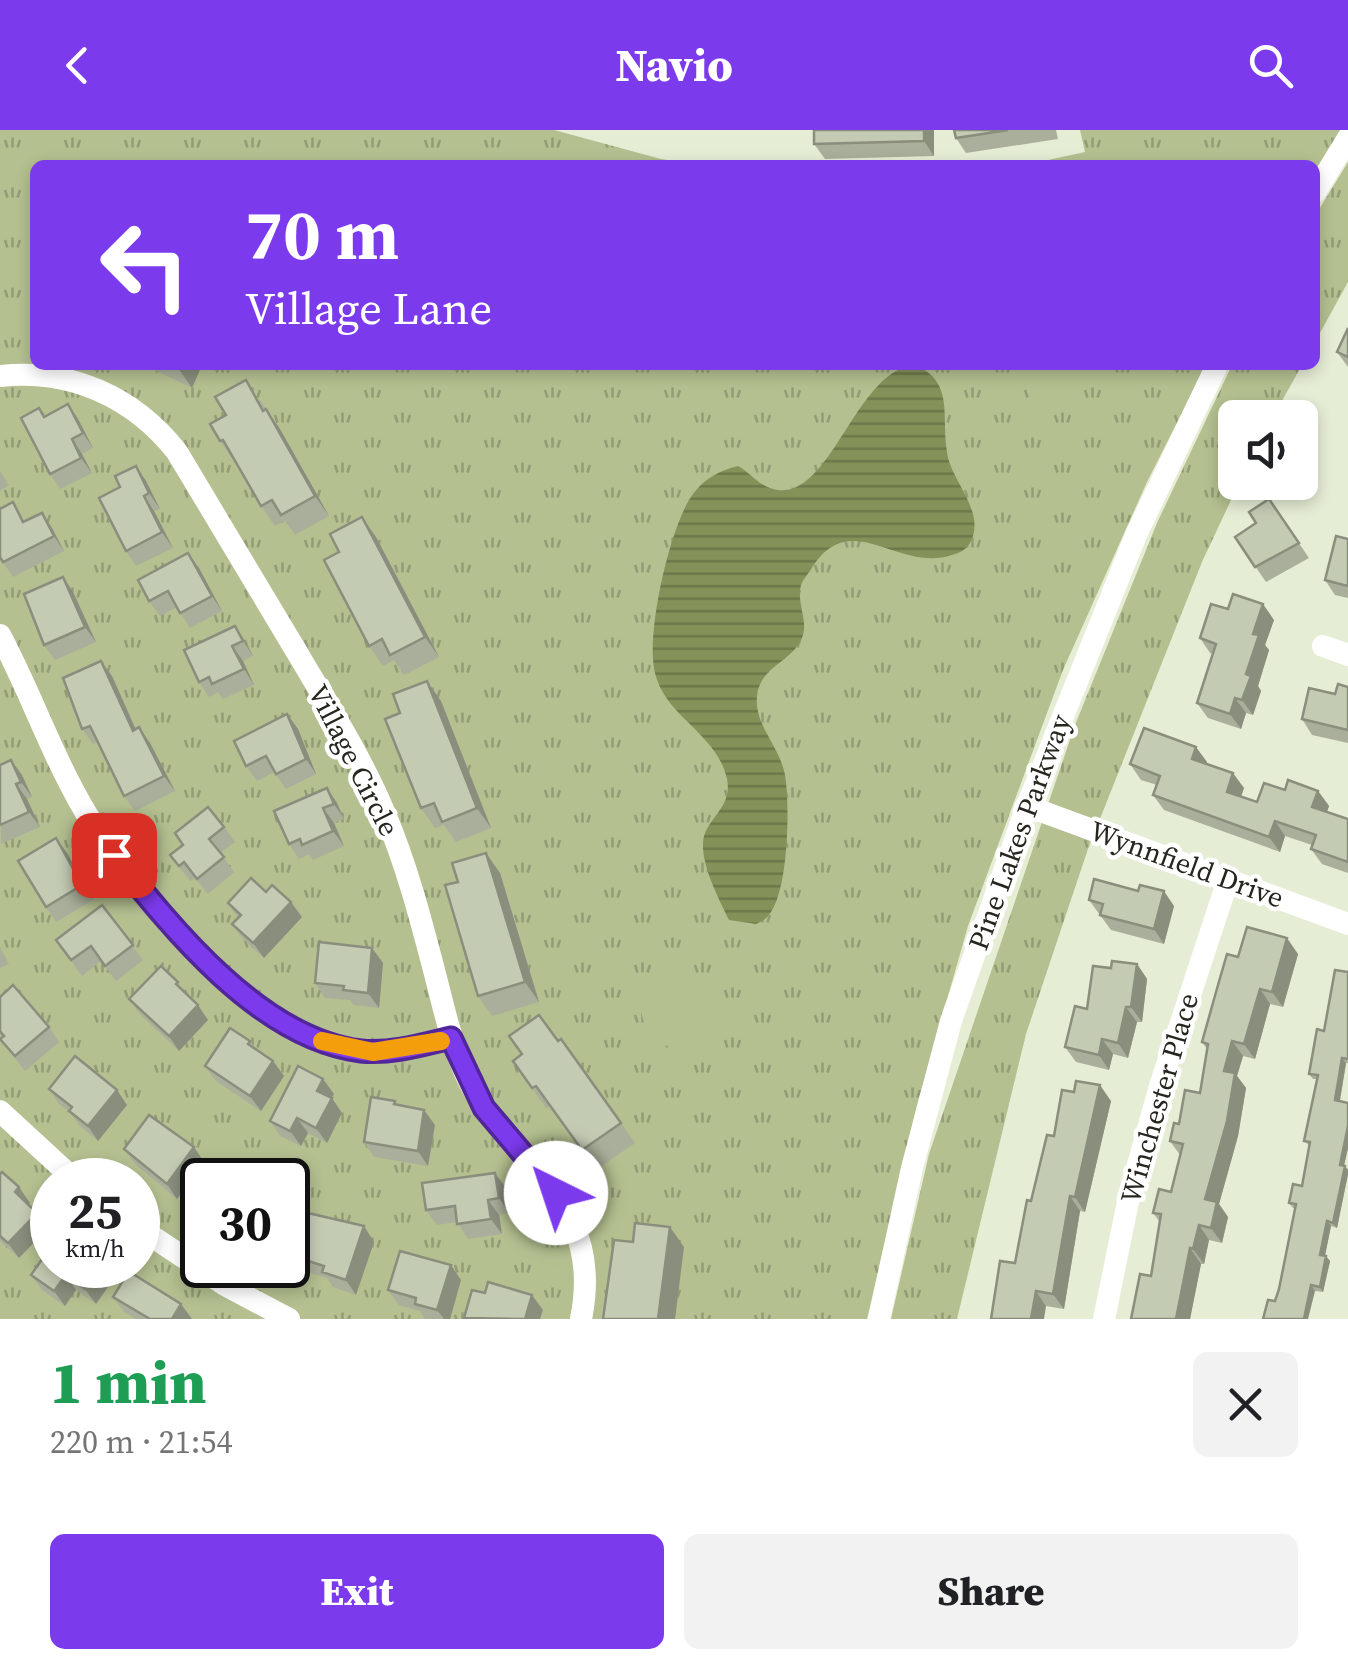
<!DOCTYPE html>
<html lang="en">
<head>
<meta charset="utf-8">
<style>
	:root { --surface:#fff; --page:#f2f2f2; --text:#202124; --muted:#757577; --accent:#7c3aed }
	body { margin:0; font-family:"Source Serif 4",serif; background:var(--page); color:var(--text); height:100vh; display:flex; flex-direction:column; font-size:38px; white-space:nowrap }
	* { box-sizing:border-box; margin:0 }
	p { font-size:32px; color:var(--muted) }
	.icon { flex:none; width:55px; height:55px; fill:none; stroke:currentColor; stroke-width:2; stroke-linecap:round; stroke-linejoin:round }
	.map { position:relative; height:1189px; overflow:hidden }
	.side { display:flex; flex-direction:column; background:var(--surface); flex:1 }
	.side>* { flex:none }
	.top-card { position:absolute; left:30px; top:30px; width:1290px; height:210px; border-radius:15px; box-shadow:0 5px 15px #0003; background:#7c3aed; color:#fff; overflow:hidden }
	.fabs { position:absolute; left:1218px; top:270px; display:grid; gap:20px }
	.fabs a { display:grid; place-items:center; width:100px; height:100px; border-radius:15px; background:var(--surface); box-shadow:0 5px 15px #0003; font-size:50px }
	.speed { position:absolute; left:30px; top:1028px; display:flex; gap:20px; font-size:50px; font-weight:700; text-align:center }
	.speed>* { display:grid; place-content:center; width:130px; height:130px; border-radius:50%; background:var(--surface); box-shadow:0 5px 15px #0003; line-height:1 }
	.speed small { font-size:25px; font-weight:400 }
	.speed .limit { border:5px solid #111; border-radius:15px; background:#fff; color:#111 }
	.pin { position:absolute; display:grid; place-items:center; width:85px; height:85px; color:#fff; margin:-42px; border-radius:20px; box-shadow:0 5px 15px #0006 }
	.me { position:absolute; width:110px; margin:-55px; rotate:319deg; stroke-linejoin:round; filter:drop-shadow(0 0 8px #0008) }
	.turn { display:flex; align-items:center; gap:35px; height:210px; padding:0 50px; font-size:45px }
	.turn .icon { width:130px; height:130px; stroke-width:2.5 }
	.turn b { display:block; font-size:70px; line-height:85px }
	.round { display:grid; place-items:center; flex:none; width:105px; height:105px; border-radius:15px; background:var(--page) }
	.headline { display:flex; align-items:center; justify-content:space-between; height:170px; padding:0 50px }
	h1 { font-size:60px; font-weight:800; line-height:75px; color:#1e9e55 }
	.action { display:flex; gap:20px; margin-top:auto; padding:20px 50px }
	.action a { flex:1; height:115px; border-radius:15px; background:var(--accent); color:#fff; font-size:40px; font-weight:800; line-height:115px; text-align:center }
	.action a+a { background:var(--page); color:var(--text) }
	header { display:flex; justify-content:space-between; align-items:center; height:130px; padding:0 50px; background:var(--accent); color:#fff; font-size:45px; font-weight:800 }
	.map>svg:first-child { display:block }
</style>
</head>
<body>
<header><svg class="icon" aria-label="back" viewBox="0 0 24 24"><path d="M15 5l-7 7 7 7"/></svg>Navio<svg class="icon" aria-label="search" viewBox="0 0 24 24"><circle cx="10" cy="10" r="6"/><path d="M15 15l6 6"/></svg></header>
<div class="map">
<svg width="1348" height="1189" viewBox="0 0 1348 1189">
	<defs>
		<pattern id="grass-tufts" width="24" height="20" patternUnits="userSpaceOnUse" patternTransform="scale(2.5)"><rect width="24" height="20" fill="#b4c090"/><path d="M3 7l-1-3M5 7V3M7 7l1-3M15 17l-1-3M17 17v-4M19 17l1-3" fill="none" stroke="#929c75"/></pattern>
		<pattern id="water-rules" width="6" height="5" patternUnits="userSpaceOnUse" patternTransform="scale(2.5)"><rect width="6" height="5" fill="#84925a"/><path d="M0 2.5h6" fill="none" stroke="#6c774a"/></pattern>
	</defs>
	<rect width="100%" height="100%" fill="#e6edd5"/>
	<g fill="url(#grass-tufts)" fill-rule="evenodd">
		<path d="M0,0H554L661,29L704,35H35V235H1206L1147,352L1063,540L968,796L917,975L867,1189H0ZM52,1050H138V1135H52ZM202,1050H288V1135H202Z"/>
		<polygon points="1080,0 1341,0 1315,42 1315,35 1025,35 1085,22"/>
		<polygon points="1348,32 1348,152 1315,212 1315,86"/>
		<polygon points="1232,235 1302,235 1273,287 1235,288 1235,352 1239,353 1202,432 1088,719 1026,904 957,1189 891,1189 929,1024 1075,595 1157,393"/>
	</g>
	<g fill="#b4c090">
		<polygon points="1020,235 1089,235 1070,274 1052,284 1038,280 1030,274 1027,250"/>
		<path d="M662,855L695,859L708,866C715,879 718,891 709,904C672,953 608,871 662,855Z"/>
	</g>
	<path fill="url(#water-rules)" d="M915,235C944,247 945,269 945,297C945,307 946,318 948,328C955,355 986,384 970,413C966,420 959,423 952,425C898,443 852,377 813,436C810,442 803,449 801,455C796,473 809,491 802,508C791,533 760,536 757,566C754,595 780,617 785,645C790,674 789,763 768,786C765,790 760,792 756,794L729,790C719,769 696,727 705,703C714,683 732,674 727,649C717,603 666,588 655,543C645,505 670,395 693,364C704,349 720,340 738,336C749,342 758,354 770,358C829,380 854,239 915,235Z"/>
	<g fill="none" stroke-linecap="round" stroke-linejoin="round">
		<g stroke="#fff" stroke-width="22">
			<polyline points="1315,62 1348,8"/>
			<path d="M0,246C70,238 134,267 177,322C218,390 258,457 298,524C329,577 362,628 385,684C407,736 421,790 435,844C444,878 451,913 466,945C508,1038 606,1065 581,1189"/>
			<path d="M0,505C31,563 52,626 86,683C136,768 259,909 361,921C391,925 422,915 451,909"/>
			<polyline points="1323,516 1348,525"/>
			<polyline points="1027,676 1348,794"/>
			<polyline points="0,981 75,1050"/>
			<polyline points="138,1097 225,1155 289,1189"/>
			<polyline points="879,1189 912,1038 951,891 1027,676 1136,405 1217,235"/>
			<polyline points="1104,1189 1129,1067 1160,956 1228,750"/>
		</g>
	</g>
	<g fill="#a9af9a">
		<polygon points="814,0 934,0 934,26 825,29 814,14"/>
		<polygon points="954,0 1056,0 1058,9 966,23 956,8"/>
		<polygon points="1348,198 1348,237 1337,222"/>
		<polygon points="144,235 202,235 192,258"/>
		<polygon points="260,270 280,299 329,386 295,405 285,391 275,396 261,376 235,331 234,331 220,311"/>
		<polygon points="68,274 78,289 93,318 82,324 92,343 60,359 50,344 45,286"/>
		<polygon points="136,336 146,351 160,379 154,381 173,418 136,436 126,421 120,357"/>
		<polygon points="0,341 9,355 0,361"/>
		<polygon points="1269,369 1309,428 1266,452 1235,407 1256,393"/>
		<polygon points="26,391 52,398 64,421 13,447 3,432"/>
		<polygon points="376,407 439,527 404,545 394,530 383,536 369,516"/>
		<polygon points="1348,409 1348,468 1335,465 1325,450"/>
		<polygon points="199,438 222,481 190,498 177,477 160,486 149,471"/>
		<polygon points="63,447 73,462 96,512 55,530 44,515"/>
		<polygon points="1228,479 1274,490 1265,515 1269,520 1258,556 1261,561 1253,585 1246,583 1241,599 1208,588 1197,573 1213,524 1210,523 1200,508"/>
		<polygon points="245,511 253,526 243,531 254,555 223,569 218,562 209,567 199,552 184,520"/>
		<polygon points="112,546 136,599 150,613 175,661 135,681 124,666 98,612 93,614 82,599"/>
		<polygon points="1348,557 1348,613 1312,605 1302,589 1335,564"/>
		<polygon points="441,571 491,698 456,712 444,695 435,698 421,678 400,583"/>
		<polygon points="287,584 298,599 316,644 286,659 274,642 257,651 246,636"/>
		<polygon points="1207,632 1206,634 1244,658 1241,667 1257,672 1285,660 1318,661 1329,676 1327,682 1348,689 1348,743 1322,734 1311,719 1312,715 1285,706 1280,722 1164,680 1153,665 1157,655 1141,650 1130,634"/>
		<polygon points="0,635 22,645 32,667 27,669 40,697 1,714"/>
		<polygon points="327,658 337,673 344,689 334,693 344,716 313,730 309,724 299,729 289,714"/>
		<polygon points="224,697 235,712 220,723 234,742 208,764 195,748 190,751 170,725"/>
		<polygon points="56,708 67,723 93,770 56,792 46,777"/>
		<polygon points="500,743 539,872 492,886 478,866"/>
		<polygon points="1138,761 1174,776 1164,814 1111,800 1089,770"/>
		<polygon points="266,762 302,787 264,828 243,809 232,794 238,788 228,773"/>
		<polygon points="102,775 143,830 116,851 101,831 82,846 56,810"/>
		<polygon points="0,817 9,834 0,838"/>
		<polygon points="372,818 383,833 379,878 354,875 350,870 325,868 315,853"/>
		<polygon points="1298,824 1283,877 1270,874 1255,929 1243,926 1237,946 1246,958 1238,1006 1219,1074 1228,1087 1222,1113 1209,1110 1204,1134 1201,1134 1190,1189 1131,1189 1151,1146 1160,1092 1153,1083 1171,1062 1180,1025 1170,1011 1179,994 1200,963 1207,919 1202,912 1238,827"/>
		<polygon points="1137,834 1147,849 1142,892 1137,892 1128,928 1113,924 1109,940 1076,932 1065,917 1111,838"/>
		<polygon points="1348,842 1348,933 1346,933 1340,971 1348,973 1348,1018 1344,1035 1348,1040 1348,1044 1337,1098 1331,1096 1325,1126 1330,1131 1323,1162 1315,1161 1275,1171 1279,1159 1295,1078 1293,1078 1289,1073 1302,1056 1310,1016 1304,1011 1317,949 1313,949 1309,944"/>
		<polygon points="188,866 208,890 179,921 140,884 129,869"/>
		<polygon points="0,867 49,897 59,912 25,941 0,909 3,907 0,904"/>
		<polygon points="561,909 635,1013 596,1040 550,976 546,978 513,931"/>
		<polygon points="250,911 256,919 273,931 284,946 261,981 216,951 205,936"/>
		<polygon points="323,949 334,964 331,968 342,983 327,1013 308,1003 301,1016 280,1006 270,991"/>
		<polygon points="49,959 127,975 98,1011 80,996 70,982 59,974"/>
		<polygon points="395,971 398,975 435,995 428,1036 374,1027 364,1012"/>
		<polygon points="1111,971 1085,1082 1080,1081 1064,1179 1046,1176 1015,1133 1031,1071 1054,1006"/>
		<polygon points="124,1019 204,1032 177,1069 135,1034"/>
		<polygon points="0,1044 30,1073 28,1074 37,1083 48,1098 19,1128 0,1111"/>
		<polygon points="506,1058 509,1083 499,1085 502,1104 468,1109 457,1092 437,1095 426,1080"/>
		<polygon points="374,1112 356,1165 333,1157 327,1148 304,1141 293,1126"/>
		<polygon points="117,1144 96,1174 76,1160 65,1176 42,1160 31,1145"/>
		<polygon points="461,1150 450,1189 425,1189 420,1181 399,1175 388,1160"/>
		<polygon points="113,1167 192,1189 136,1189 124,1182"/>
	</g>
	<g fill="#898e7d">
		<polygon points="924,0 934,0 934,26 924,11"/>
		<polygon points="179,235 202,235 192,258 178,238"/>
		<polygon points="68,274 78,289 93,318 83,303"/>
		<polygon points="266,279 280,299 329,386 315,366"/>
		<polygon points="72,309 82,324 92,343 81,328"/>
		<polygon points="136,336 146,351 160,379 149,363"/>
		<polygon points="144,366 154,381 173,418 162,402"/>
		<polygon points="42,383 52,398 64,421 54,406"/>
		<polygon points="362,387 376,407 439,527 425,507"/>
		<polygon points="188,423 199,438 222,481 212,466"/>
		<polygon points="63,447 73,462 96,512 85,497"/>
		<polygon points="1263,474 1274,490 1265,515 1269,520 1258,556 1261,561 1253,585 1242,570 1253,504"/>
		<polygon points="235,496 245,511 253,526 243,511"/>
		<polygon points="232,516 243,531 254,555 244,539"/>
		<polygon points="101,531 112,546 143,616 133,601"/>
		<polygon points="427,551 441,571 491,698 477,678"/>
		<polygon points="1235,568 1246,583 1241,599 1230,584"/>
		<polygon points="287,584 298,599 316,644 306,629"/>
		<polygon points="139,597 150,613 175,661 164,646"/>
		<polygon points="1196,617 1207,632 1202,644 1192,629"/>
		<polygon points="11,630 22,645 32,667 21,652"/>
		<polygon points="1233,643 1244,658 1237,677 1227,662"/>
		<polygon points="16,654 27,669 40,697 29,682"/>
		<polygon points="327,658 337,673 344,689 334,674"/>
		<polygon points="1318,661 1329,676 1323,692 1312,677"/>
		<polygon points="323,678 334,693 344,716 333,701"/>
		<polygon points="1275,691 1285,706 1280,722 1269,707"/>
		<polygon points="56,708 67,723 93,770 82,755"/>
		<polygon points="486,723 500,743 539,872 525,852"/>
		<polygon points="1164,761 1174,776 1164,814 1154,799"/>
		<polygon points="291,772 302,787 264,828 253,813"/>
		<polygon points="1287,808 1298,824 1283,877 1272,862"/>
		<polygon points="372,818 383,833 379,878 368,863"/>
		<polygon points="1137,834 1147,849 1142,892 1131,877"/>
		<polygon points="1260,859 1270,874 1255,929 1244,914"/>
		<polygon points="198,875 208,890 179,921 169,906"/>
		<polygon points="1126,877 1137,892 1128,928 1118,913"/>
		<polygon points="1102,909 1113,924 1109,940 1099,925"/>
		<polygon points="1232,911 1243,926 1237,946 1246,958 1238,1006 1219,1074 1228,1087 1222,1113 1211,1098 1205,1069 1224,941"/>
		<polygon points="1342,928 1346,933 1339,975 1335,970"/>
		<polygon points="273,931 284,946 261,981 250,966"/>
		<polygon points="323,949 334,964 327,976 317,961"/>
		<polygon points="1100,955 1111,971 1085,1082 1075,1067"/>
		<polygon points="117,960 127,975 98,1011 88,996"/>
		<polygon points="332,968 342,983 327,1013 316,998"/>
		<polygon points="424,980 435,995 428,1036 418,1021"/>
		<polygon points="297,988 308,1003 301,1016 290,1001"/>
		<polygon points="1348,996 1348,1018 1343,1040 1340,1035"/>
		<polygon points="194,1017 204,1032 177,1069 167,1054"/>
		<polygon points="1345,1036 1348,1040 1348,1044 1337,1098 1333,1093"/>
		<polygon points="495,1043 506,1058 509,1083 499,1068"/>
		<polygon points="19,1057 30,1073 25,1077 15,1062"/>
		<polygon points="1070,1066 1080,1081 1064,1179 1053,1164"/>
		<polygon points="488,1070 499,1085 502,1104 491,1089"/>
		<polygon points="37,1083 48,1098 19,1128 8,1113"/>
		<polygon points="1327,1091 1331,1096 1324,1130 1320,1125"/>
		<polygon points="1199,1095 1209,1110 1204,1134 1193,1119"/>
		<polygon points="364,1096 374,1112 356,1165 346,1150"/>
		<polygon points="670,1097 684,1117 675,1189 658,1189"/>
		<polygon points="1190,1118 1201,1134 1190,1189 1176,1189"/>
		<polygon points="1326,1126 1330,1131 1323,1162 1320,1157"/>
		<polygon points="103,1135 111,1135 117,1144 96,1174 85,1159"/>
		<polygon points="451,1135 461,1150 450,1189 444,1189 437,1180"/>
		<polygon points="66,1145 76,1160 65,1176 54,1161"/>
		<polygon points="1311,1155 1315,1161 1308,1189 1304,1189"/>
		<polygon points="1036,1161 1046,1176 1044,1189 1031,1189"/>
		<polygon points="532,1165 543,1180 540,1189 525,1189"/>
		<polygon points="181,1174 192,1189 172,1189"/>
	</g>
	<g fill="#c4cbb3" stroke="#898e7d" stroke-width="2.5">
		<polygon points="814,0 924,0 924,11 814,14"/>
		<polygon points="954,0 1008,0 956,8"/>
		<polygon points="1348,198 1348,227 1337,222"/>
		<polygon points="246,250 263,281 266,279 315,366 281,385 272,370 261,376 223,310 220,311 210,294 226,285 215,267"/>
		<polygon points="68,274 83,303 72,309 81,328 50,344 21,288 39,278 44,287"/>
		<polygon points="136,336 149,363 144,366 162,402 126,421 99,368 120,357 115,346"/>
		<polygon points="1269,369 1299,413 1255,437 1235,407 1256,393 1249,382"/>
		<polygon points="13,372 23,392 42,383 54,406 3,432 0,427 0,379"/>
		<polygon points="362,387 425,507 390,525 382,509 369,516 324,430 339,422 330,404"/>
		<polygon points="1336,406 1348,409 1348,456 1325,450"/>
		<polygon points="188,423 212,466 180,483 168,461 149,471 138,450"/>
		<polygon points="63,447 85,497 44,515 24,464"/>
		<polygon points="1233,464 1263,474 1253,504 1259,505 1246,544 1251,546 1242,570 1235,568 1230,584 1197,573 1216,514 1200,508 1211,474 1228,479"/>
		<polygon points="235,496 243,511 232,516 244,539 212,554 209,547 199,552 184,520"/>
		<polygon points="101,531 133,601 139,597 164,646 124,666 90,596 82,599 63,548"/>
		<polygon points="427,551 477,678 442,692 434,673 421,678 385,589 400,583 393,564"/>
		<polygon points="1338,554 1348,557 1348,600 1302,589 1309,558 1335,564"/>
		<polygon points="287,584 306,629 276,644 266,626 246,636 234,611"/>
		<polygon points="1144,598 1196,617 1192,629 1233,643 1227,662 1257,672 1264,653 1285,660 1288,650 1318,661 1312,677 1348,689 1348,732 1311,719 1316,705 1275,691 1269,707 1153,665 1160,646 1130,634"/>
		<polygon points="11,630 21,652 16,654 29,682 0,695 0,635"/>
		<polygon points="327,658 334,674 323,678 333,701 302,715 300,709 289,714 274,681"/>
		<polygon points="208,677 224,697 209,709 224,727 197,749 184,732 179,736 170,725 183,715 175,703"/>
		<polygon points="56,708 82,755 46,777 18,731"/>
		<polygon points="486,723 525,852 478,866 445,755 458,752 452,733"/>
		<polygon points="251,748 266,762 272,755 291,772 253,813 232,794 241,785 228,773"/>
		<polygon points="1094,749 1138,761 1140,755 1164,761 1154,799 1100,785 1103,774 1089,770"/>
		<polygon points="102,775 133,815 105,836 91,816 71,830 56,810"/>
		<polygon points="1247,797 1287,808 1272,862 1260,859 1244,914 1232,911 1224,941 1235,943 1227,991 1205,1069 1217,1072 1211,1098 1199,1095 1193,1119 1190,1118 1176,1189 1131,1189 1140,1144 1151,1146 1161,1084 1153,1083 1159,1059 1171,1062 1183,1014 1170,1011 1174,993 1179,994 1185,960 1200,963 1208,914 1202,912 1218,855 1227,824 1238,827"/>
		<polygon points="319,812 372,818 368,863 343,860 344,856 315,853"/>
		<polygon points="1112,831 1137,834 1131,877 1126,877 1118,913 1102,909 1099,925 1065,917 1075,876 1087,879 1093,836 1111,838"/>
		<polygon points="161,836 178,852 176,854 198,875 169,906 129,869"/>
		<polygon points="1335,840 1348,842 1348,929 1342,928 1335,970 1348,973 1348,996 1340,1035 1345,1036 1333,1093 1327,1091 1320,1125 1326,1126 1320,1157 1311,1155 1304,1189 1263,1189 1268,1170 1275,1171 1279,1159 1296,1074 1289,1073 1293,1054 1302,1056 1310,1012 1304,1011 1318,945 1309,944 1317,899 1324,901"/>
		<polygon points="13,855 49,897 15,926 0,909 4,906 0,901 0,867"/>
		<polygon points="539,885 558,911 561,909 621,993 582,1020 536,956 532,958 513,931 522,924 509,906"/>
		<polygon points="230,898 250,911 248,914 273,931 250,966 205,936"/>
		<polygon points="75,926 117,960 88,996 69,981 72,977 49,959"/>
		<polygon points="298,936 323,949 317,961 332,968 316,998 297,988 290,1001 270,991"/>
		<polygon points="1076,951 1100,955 1075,1067 1070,1066 1053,1164 1036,1161 1031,1189 991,1189 1000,1131 1015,1133 1027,1070 1031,1071 1047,1005 1054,1006 1062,960 1074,962"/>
		<polygon points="371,967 395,971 394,974 424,980 418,1021 364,1012"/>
		<polygon points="149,985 194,1017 167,1054 124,1019"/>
		<polygon points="227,1041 243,1050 222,1050"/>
		<polygon points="2,1042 19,1057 15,1062 37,1083 8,1113 0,1106 0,1044"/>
		<polygon points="495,1043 499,1068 488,1070 491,1089 457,1094 455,1076 426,1080 422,1053"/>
		<polygon points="308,1083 364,1096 346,1150 322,1142 324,1136 293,1126"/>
		<polygon points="635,1093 670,1097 658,1189 603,1189 614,1110 633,1112"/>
		<polygon points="52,1115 52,1135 103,1135 85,1159 66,1145 54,1161 31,1145"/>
		<polygon points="400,1121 451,1135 437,1180 415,1174 416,1168 388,1160"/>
		<polygon points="127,1144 133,1144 181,1174 172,1189 150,1189 113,1167"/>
		<polygon points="488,1152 532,1165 525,1189 464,1188 472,1160 485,1163"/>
	</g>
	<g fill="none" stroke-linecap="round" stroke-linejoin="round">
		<defs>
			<path id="route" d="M114,725C172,799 261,909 361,921C391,924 422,915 451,908L484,978L556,1063"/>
		</defs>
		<use href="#route" stroke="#51269a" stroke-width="25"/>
		<use href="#route" stroke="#7c3aed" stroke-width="18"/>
		<polyline stroke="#f59e0b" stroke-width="18" points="322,911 373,922 441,911"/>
	</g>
	<g text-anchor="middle" stroke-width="9" stroke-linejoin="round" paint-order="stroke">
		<g font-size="28" fill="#25271e" stroke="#fff">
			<text transform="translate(354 630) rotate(63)" y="10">Village Circle</text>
			<text transform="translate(1019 702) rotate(-70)" y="10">Pine Lakes Parkway</text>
			<text transform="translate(1187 734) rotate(20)" y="10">Wynnfield Drive</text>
			<text transform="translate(1159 968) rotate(-74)" y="10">Winchester Place</text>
		</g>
	</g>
</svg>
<div class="fabs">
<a><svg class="icon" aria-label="sound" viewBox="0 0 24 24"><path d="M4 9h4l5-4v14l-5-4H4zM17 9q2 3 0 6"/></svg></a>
</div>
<div class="speed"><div>25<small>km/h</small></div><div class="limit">30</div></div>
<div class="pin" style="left:114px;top:725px;background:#d93025"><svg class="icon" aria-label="arrive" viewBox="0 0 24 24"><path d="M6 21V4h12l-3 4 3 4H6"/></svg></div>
<svg class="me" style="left:556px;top:1063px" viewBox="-20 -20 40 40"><circle r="19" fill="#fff"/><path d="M0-13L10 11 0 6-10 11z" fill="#7c3aed"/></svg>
<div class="top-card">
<div class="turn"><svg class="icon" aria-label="left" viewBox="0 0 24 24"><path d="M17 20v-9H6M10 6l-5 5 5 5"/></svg><div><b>70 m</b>Village Lane</div></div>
</div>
</div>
<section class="side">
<div class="headline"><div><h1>1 min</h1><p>220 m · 21:54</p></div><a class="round"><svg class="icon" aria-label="close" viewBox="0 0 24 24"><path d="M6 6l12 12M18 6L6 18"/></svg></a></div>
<div class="action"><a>Exit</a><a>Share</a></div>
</section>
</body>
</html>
